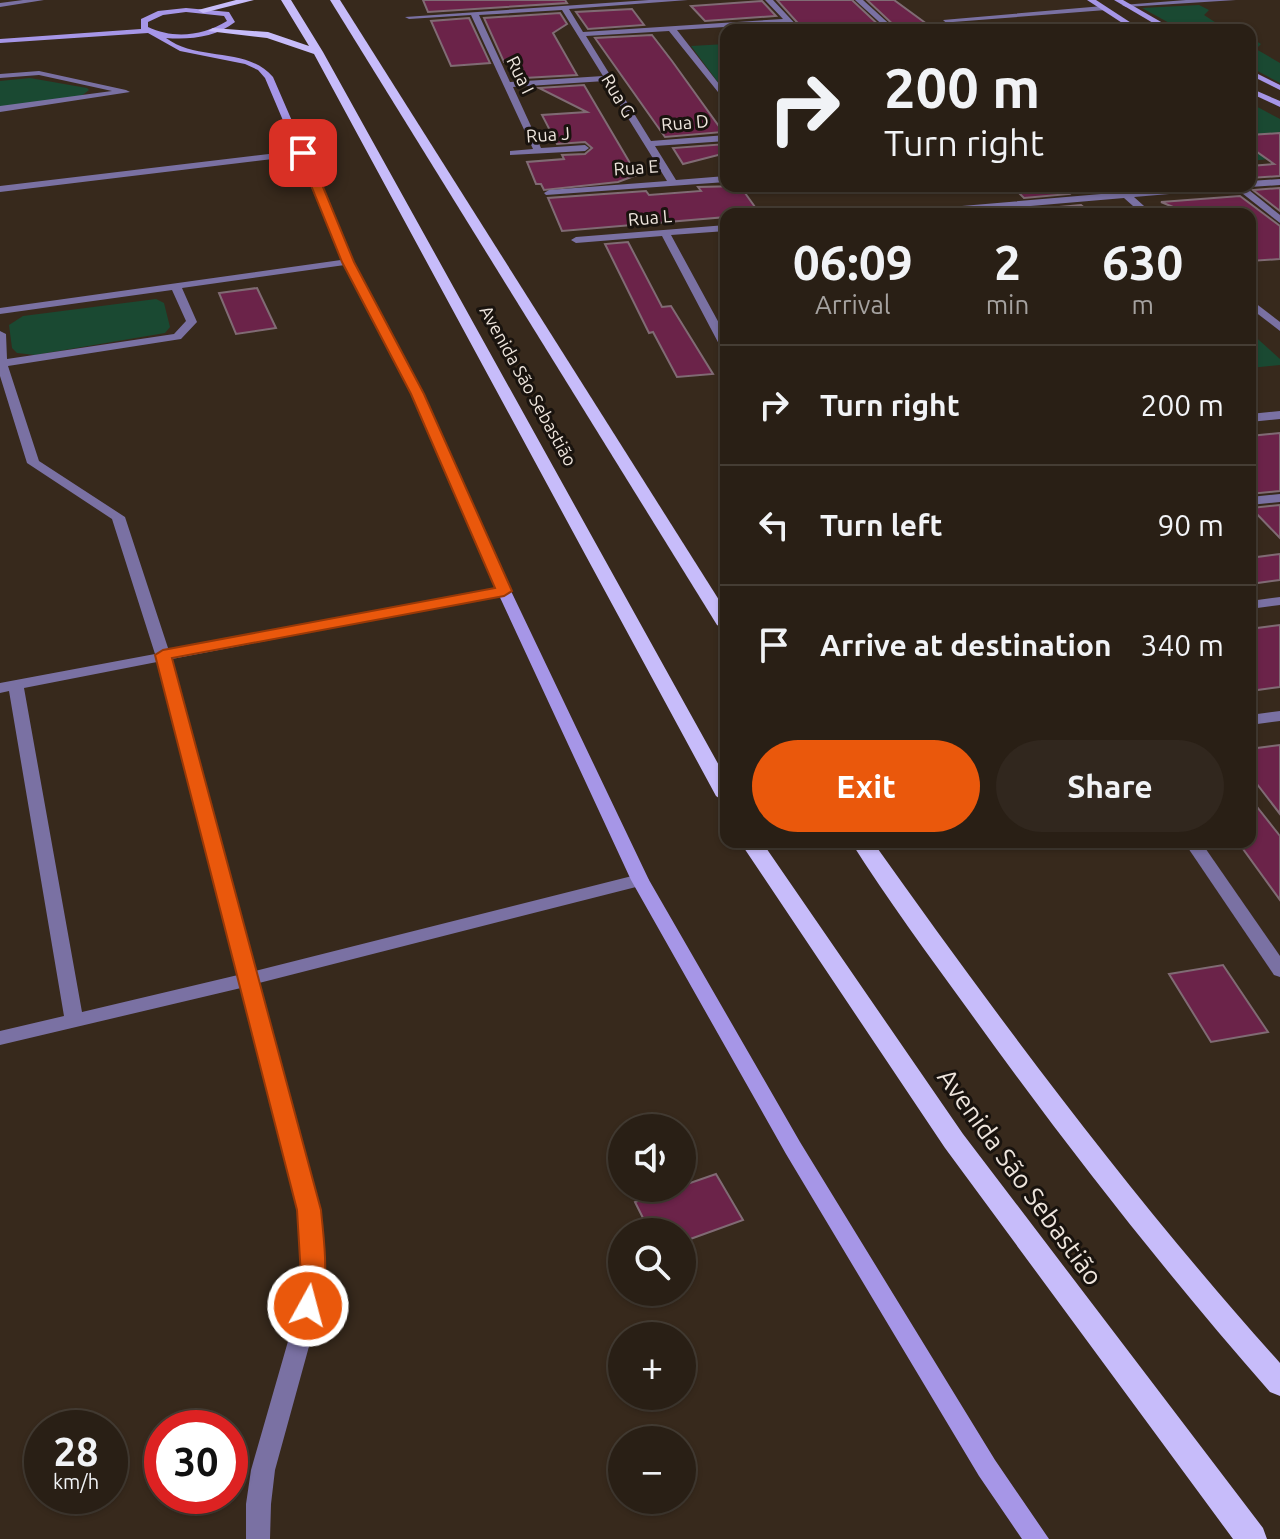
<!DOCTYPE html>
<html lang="en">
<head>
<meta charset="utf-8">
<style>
	:root { --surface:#291f15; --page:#31271e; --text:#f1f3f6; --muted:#a5a2a0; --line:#453d34; --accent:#ea580c }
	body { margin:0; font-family:Ubuntu,sans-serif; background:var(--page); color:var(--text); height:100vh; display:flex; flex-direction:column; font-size:30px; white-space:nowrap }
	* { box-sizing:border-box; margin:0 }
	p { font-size:26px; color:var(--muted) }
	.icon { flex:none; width:44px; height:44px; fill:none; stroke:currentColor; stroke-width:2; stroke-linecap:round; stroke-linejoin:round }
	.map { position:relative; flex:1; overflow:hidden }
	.details { position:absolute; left:720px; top:208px; width:536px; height:640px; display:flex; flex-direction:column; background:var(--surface); border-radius:16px; box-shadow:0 2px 6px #0004,0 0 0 2px var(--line) }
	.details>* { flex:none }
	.banner { position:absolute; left:720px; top:24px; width:536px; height:168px; border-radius:16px; box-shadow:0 2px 6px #0004,0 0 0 2px var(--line); background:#291f15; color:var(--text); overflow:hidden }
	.buttons { position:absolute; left:608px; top:1114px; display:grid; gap:16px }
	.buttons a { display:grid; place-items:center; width:88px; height:88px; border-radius:50%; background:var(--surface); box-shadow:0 2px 6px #0004,0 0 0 2px var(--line); font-size:40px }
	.speed { position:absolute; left:24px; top:1410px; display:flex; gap:16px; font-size:40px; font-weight:700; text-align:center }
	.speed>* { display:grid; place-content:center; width:104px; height:104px; border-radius:50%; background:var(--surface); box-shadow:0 2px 6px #0004,0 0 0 2px var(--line); line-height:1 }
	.speed small { font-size:20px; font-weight:400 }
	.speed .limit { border:12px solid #d22; background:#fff; color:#111 }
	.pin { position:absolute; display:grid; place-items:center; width:68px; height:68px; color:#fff; margin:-34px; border-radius:16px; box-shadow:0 4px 12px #0006 }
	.me { position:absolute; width:88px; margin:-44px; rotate:7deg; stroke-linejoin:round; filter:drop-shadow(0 0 6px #0008) }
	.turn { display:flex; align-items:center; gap:28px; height:168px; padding:0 32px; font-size:36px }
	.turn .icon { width:104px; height:104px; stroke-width:2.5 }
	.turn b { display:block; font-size:56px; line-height:68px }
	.eta { display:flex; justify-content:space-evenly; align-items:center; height:136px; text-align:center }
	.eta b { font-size:48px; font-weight:700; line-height:56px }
	.primary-button { display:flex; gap:16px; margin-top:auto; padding:16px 32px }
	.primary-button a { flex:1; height:92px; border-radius:48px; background:var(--accent); color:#fff; font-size:32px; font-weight:700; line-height:92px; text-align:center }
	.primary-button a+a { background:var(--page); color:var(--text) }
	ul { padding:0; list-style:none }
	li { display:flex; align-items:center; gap:24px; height:120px; padding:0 32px; border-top:2px solid var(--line) }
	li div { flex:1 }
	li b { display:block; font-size:30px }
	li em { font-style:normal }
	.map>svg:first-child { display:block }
</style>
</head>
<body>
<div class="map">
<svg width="1280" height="1539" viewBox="0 0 1280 1539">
	<rect width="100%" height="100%" fill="#37291c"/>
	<g fill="#1a4932">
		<polygon points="1199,5 1209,10 1204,15 1227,30 1182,30 1142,8"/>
		<polygon points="1250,37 1261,44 1256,49 1280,63 1280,83 1250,67"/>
		<polygon points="726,44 726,93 691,46"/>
		<polygon points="30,78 87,88 89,90 80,97 0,107 0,81"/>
		<polygon points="1250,103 1280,119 1280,158 1250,161"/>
		<polygon points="156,299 164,303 170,327 165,333 35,355 17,353 12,348 9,325 23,316"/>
		<polygon points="1250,332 1280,359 1280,365 1250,368"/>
	</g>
	<g fill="#6b2349" stroke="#806b74" stroke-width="2">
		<polygon points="423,0 565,0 567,3 428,12"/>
		<polygon points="777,0 852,0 884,30 804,30"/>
		<polygon points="867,0 894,0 935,30 899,30"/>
		<polygon points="762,1 776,16 705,21 691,6"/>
		<polygon points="632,9 644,25 588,29 576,12"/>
		<polygon points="560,13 567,24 553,33 577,75 524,78 515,62 504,62 484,18"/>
		<polygon points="469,18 490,63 451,66 431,21"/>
		<polygon points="652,35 672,61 723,132 665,137 595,38"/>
		<polygon points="584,85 637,175 618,182 544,190 541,184 536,184 527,162 564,159 562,155 585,154 592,148 585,142 557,144 542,115 587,112 539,88"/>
		<polygon points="1280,133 1280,176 1250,178 1250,166 1274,164 1250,147 1250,135"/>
		<polygon points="726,144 726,153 683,164 673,148"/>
		<polygon points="740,186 760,214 726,214 726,217 562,231 548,198 646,191 649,195 701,191 698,187"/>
		<polygon points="1012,186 1060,186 1069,194 1024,198"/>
		<polygon points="1280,188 1280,211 1253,190"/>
		<polygon points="1240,196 1280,226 1280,259 1250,261 1250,214 1190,214 1161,202"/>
		<polygon points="1081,205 1092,214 1041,214 1036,209"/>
		<polygon points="628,242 662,307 671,306 713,374 677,377 653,332 649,333 605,244"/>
		<polygon points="257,288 276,328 236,334 219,293"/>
		<polygon points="1280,433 1280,491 1250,494 1250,436"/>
		<polygon points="1280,505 1280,538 1251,508"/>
		<polygon points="1280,554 1280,580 1250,584 1250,558"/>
		<polygon points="1280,625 1280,687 1250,691 1250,629"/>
		<polygon points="1280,745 1280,814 1250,775 1250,749"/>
		<polygon points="1250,798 1280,836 1280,900 1238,842 1250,842"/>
		<polygon points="1223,965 1268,1032 1211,1042 1169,974"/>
		<polygon points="716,1174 743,1220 682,1242 682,1232 650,1232 635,1202"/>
	</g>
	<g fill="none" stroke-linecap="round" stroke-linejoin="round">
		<g fill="#7a71a3" fill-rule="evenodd">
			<polygon points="23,0 44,0 0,7 0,3"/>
			<path d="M649,0H688L569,9L583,32L783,19L765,0H773L801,30H793L787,23L677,30L726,93V102L669,31L586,36L651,141L726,135V141L655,146L676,180L726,176V182L546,195L544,193L549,190L667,181L605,81L513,87L541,148L585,145L589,148L585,151L510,155V151L533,149L471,15L409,19L405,17ZM562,10L603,76L510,82L479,15Z"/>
			<polygon points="855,0 863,0 896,30 888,30"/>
			<polygon points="1186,0 1236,0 1126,7 1122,5"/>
			<polygon points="1103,6 1106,10 953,22 962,30 954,30 943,20"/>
			<polygon points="39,71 126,90 130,92 0,112 0,106 112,91 39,75 0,78 0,74"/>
			<polygon points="303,150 306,151 306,155 0,192 0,186"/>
			<polygon points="1280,179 1280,185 1250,187 1247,186 1250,186 1250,181"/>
			<polygon points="1195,186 1233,186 1228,189 1134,197 1153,214 1142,214 1124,198 937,214 898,214 903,211"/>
			<polygon points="1233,186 1244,186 1280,215 1280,223"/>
			<polygon points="726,225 726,231 671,235 726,336 726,349 720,346 662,236 576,243 571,240 576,237"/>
			<path d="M348,259L353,262L352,264L182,288L197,322L181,339L8,366L39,461L125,517L169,651L504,587L511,591L504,595L172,659L255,971L640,874L646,876L649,880L646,884L640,886L259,983L320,1210L324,1261L319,1310L275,1470L271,1504L270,1539H246V1504L251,1470L297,1310L303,1261L298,1210L241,988L0,1045V1031L64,1016L9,691L0,693V683L155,654L112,519L27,463L0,376V331L6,334L7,359L174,334L186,321L172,290L0,314V308ZM157,662L238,975L82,1012L24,688Z"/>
			<polygon points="1250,299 1280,322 1280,331 1250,308"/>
			<polygon points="1280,411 1280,419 1250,422 1250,414"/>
			<polygon points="1280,494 1280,502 1250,505 1250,497"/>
			<polygon points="1280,597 1280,605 1250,609 1250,601"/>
			<polygon points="1280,711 1280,721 1250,725 1250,715"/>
			<polygon points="1184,842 1201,842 1280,956 1280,977 1274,975"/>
		</g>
		<g fill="#a696e7" fill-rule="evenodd">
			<polygon points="1087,0 1096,0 1142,30 1133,30"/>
			<polygon points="1114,0 1123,0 1175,30 1165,30"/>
			<path d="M186,8L229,12L235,22C216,37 190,40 166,38C198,62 246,46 273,77L353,262L424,394L511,591L649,880L800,1142L995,1460L1049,1539H1022L979,1476L786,1154L631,880L497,591L412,394L343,262L265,78L258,70L245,64L180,51L148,33L0,43V39L141,29V19L158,11ZM186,12L224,16L227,21C203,36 173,39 148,27V22L163,15Z"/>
			<polygon points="1250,70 1280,85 1280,90 1250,75"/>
			<polygon points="1250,88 1280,101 1280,107 1250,93"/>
		</g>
		<g fill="#c7bcfa" fill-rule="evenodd">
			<polygon points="236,0 254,0 203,13 198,10"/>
			<polygon points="281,0 291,0 323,52 726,778 726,803 716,796 314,54 267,38 208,31 213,28 268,32 309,46"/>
			<polygon points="330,0 340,0 726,611 726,630 717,625"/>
			<polygon points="740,842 762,842 963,1134 1263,1528 1267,1539 1233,1539 945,1148"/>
			<path d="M851,842H873C1001,1022 1132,1198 1280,1363V1396L1270,1392C1163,1270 1064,1143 969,1011C929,956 888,900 851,842Z"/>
		</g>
	</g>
	<path fill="#ea580c" stroke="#983908" stroke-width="2" d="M303,150L309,153L354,262L424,394L512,591L504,596L172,658L321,1210C324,1244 331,1282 316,1313L308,1317L299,1313L295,1306L301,1276L297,1210L155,655L163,650L495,588L411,394L342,262L298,153Z"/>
	<g text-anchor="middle" stroke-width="6" stroke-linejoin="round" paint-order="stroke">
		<g font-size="18" fill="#eee5dd" stroke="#19130e">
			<text transform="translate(520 75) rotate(64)" y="6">Rua I</text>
			<text transform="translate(618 96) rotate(59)" y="6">Rua G</text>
			<text transform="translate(685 123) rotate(-5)" y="6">Rua D</text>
			<text transform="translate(548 135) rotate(-4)" y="6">Rua J</text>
			<text transform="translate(636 168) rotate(-4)" y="6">Rua E</text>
			<text transform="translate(650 218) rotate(-5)" y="6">Rua L</text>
			<text transform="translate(528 386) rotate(61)" y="6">Avenida São Sebastião</text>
		</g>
		<g font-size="26" fill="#eee5dd" stroke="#19130e">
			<text transform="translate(1020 1177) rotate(54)" y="9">Avenida São Sebastião</text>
		</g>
	</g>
</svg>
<div class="buttons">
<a><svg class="icon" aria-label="sound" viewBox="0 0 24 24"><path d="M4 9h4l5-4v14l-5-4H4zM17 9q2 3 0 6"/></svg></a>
<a><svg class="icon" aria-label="search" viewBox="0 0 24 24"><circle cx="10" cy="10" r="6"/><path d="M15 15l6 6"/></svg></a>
<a>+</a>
<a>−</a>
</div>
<div class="speed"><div>28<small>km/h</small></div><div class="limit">30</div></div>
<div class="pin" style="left:303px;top:153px;background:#d93025"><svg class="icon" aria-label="arrive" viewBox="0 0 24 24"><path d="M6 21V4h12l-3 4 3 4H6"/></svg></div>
<svg class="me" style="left:308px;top:1306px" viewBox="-20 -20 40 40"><circle r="17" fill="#ea580c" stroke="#fff" stroke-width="3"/><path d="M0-11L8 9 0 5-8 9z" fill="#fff"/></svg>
<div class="banner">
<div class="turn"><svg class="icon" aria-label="right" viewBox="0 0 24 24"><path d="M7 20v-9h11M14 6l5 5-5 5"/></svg><div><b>200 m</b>Turn right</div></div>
</div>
<section class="details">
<div class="eta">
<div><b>06:09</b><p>Arrival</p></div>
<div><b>2</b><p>min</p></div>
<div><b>630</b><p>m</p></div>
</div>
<ul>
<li><svg class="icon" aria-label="right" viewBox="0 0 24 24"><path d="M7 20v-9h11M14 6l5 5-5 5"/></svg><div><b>Turn right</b></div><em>200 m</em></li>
<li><svg class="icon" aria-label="left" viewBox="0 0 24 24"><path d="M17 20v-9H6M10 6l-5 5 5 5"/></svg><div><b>Turn left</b></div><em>90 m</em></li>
<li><svg class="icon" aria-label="arrive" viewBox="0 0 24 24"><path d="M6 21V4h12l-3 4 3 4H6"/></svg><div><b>Arrive at destination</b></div><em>340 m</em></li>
</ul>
<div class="primary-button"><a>Exit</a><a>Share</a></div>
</section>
</div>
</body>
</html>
